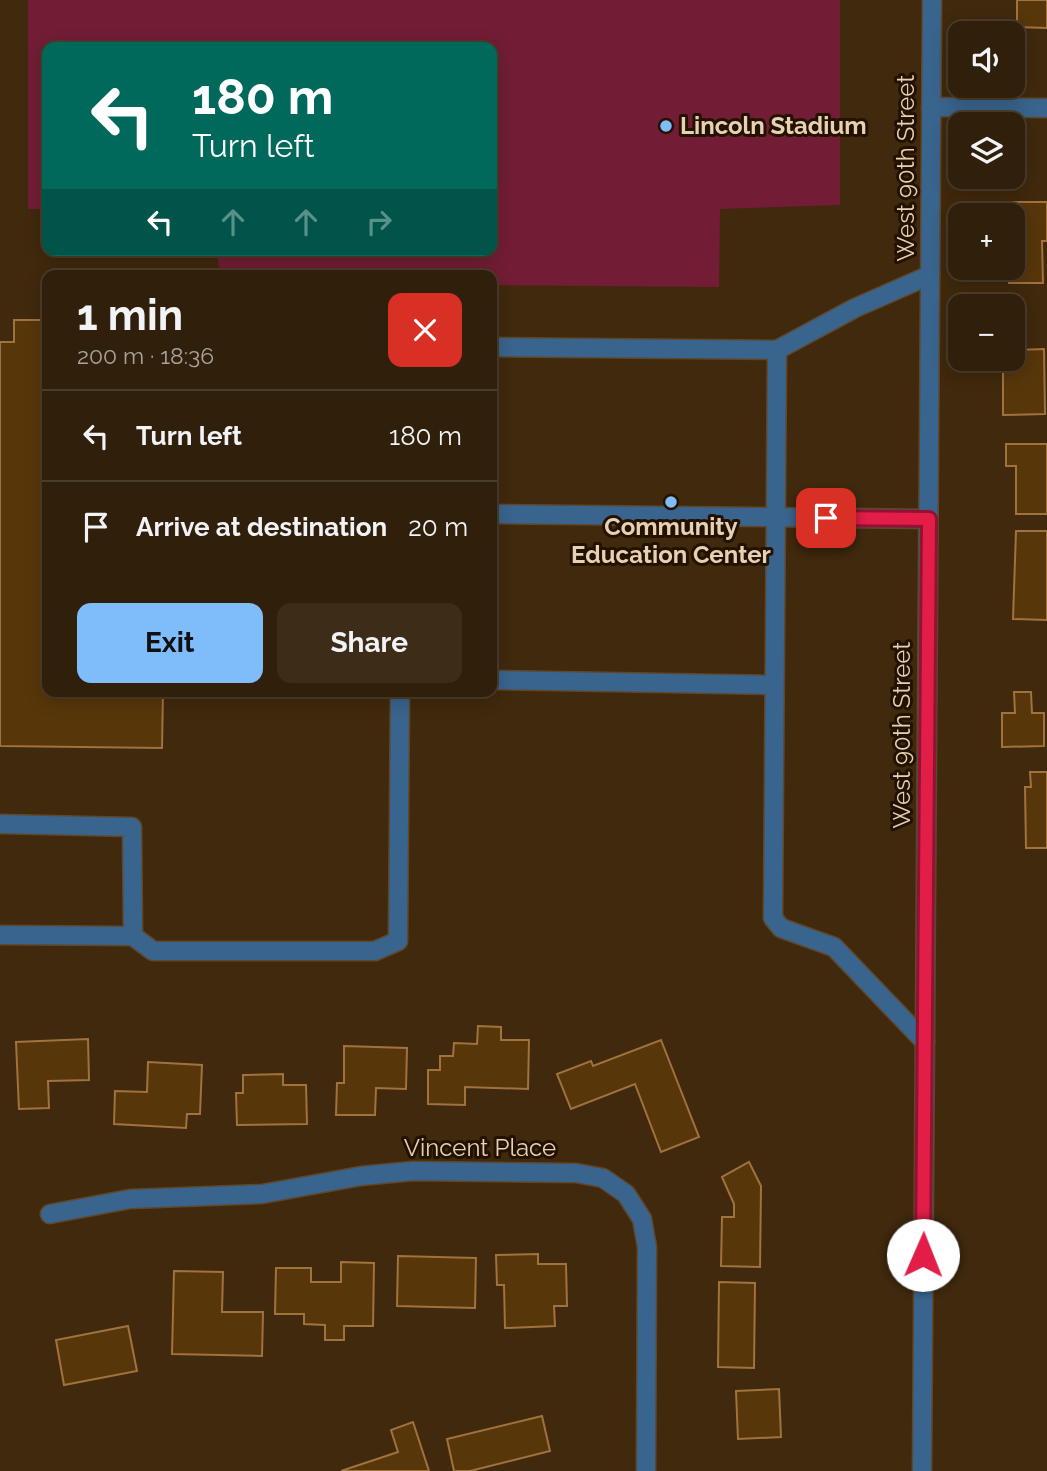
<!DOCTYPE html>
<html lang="en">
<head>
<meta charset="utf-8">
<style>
	:root { --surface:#301f0a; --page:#3c2c18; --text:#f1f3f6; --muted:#a8a29c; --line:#4b3d2b; --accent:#7fbdfa }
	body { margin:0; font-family:Raleway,sans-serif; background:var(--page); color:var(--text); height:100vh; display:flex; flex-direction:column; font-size:26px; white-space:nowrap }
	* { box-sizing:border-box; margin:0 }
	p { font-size:23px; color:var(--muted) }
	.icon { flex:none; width:38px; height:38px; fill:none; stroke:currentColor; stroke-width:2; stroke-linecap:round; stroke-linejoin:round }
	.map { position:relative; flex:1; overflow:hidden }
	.side { position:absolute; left:42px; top:270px; width:455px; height:427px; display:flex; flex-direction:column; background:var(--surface); border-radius:14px; box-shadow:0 4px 18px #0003,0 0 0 2px var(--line) }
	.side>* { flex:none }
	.hud { position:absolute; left:42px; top:42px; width:455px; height:214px; border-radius:14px; box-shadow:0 4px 18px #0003,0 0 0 2px var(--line); background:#00695c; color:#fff; overflow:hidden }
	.buttons { position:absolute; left:948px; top:21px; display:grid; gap:14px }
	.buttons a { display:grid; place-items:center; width:77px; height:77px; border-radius:14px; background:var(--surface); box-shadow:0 4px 18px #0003,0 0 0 2px var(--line); font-size:35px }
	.pin { position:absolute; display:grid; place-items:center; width:60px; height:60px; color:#fff; margin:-30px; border-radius:14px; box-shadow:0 4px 10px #0006 }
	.me { position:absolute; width:77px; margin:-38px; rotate:1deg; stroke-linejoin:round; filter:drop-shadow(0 0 5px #0008) }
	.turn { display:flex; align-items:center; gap:24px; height:147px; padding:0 35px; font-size:32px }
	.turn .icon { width:91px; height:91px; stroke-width:2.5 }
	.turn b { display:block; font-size:49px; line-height:60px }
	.lanes { display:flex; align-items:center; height:66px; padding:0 35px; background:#0003; justify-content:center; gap:35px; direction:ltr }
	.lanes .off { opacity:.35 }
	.round { display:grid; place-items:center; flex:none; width:74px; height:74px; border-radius:14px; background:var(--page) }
	.head { display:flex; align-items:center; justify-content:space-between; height:119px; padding:0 35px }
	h1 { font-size:42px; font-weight:700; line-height:52px }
	.primary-button { display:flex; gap:14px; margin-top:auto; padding:14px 35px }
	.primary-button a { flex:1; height:80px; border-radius:14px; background:var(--accent); color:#111; font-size:28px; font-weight:700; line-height:80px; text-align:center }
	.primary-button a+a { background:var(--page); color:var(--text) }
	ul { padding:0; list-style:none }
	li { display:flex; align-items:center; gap:21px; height:91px; padding:0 35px; border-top:2px solid var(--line) }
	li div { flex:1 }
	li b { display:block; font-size:26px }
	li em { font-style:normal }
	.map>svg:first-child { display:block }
</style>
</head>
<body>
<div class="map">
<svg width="1047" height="1471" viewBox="0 0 1047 1471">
	<rect width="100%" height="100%" fill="#40290d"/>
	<polygon fill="#721d35" points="28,0 840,0 840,205 720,209 719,287 492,285 492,275 221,275 216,250 492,250 492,47 47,47 47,209 28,209"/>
	<g fill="#57360a" stroke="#a0723e" stroke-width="2">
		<polygon points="1017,0 1047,0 1047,28 1017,27"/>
		<polygon points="1008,202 1047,202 1047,241 1042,241 1043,283 1009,283 1009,268 1013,268 1013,215 1008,215"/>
		<polygon points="14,320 47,320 47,691 163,691 162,748 0,746 0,342 14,342"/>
		<polygon points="1044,349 1045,414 1003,415 1003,359 1013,359 1013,350"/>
		<polygon points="1006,444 1047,444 1047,514 1016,514 1016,466 1006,466"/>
		<polygon points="1016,531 1047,531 1047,620 1013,619"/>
		<polygon points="1014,692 1031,692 1032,713 1044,713 1044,746 1002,747 1002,713 1015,713"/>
		<polygon points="1030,772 1047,772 1047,848 1026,848 1025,787 1031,787"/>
		<polygon points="478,1026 501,1027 501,1040 529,1040 528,1089 465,1087 465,1105 428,1104 428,1070 440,1070 440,1056 453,1056 454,1043 477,1044"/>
		<polygon points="88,1039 89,1080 48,1081 49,1108 19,1109 16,1042"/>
		<polygon points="661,1040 699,1137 661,1152 635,1084 571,1109 557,1074 591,1061 593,1066"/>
		<polygon points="344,1046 407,1048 406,1089 376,1088 375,1115 336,1115 337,1083 344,1083"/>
		<polygon points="148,1062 202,1065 200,1114 187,1114 186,1128 114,1124 115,1091 147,1092"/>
		<polygon points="283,1074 283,1085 306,1085 307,1124 237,1125 236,1093 243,1093 243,1075"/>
		<polygon points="749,1162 761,1186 760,1267 721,1266 722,1217 734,1217 734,1204 722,1177"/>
		<polygon points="538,1254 538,1264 566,1264 567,1306 554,1306 555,1326 505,1328 504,1285 497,1285 496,1255"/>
		<polygon points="398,1256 476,1258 475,1308 397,1306"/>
		<polygon points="341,1262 374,1263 373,1326 344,1326 344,1340 325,1340 325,1325 304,1324 304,1314 275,1314 276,1268 311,1268 311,1282 341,1282"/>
		<polygon points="174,1271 223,1272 222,1312 263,1312 262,1356 172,1354"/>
		<polygon points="719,1282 755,1283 754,1368 718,1367"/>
		<polygon points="128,1326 137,1371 64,1385 56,1340"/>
		<polygon points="779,1389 781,1437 738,1439 736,1391"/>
		<polygon points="542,1416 550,1451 470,1471 454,1471 447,1439"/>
		<polygon points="413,1422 429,1471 341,1471 398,1452 391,1430"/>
	</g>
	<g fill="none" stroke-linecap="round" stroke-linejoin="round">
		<defs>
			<g id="minor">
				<polyline points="931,107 1047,108"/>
				<polyline points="492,347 777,350 855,308 930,275"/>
				<polyline points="777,350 773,918 781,928 834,947 925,1042"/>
				<polyline points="492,514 928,519"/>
				<polyline points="492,680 774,685"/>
				<polyline points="0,824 132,827 133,936"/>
				<polyline points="0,935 133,936 153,951 375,951 398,941 400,691"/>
				<polyline points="50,1214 130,1199 262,1194 361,1176 413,1171 576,1173 603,1178 626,1194 642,1219 647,1247 646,1471"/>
				<polyline points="922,1471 932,0"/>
			</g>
		</defs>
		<use href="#minor" stroke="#5e472b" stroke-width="21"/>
		<use href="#minor" stroke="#39648d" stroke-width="18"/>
	</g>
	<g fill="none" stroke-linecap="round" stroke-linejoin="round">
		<defs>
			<polyline id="route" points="826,518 929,519 923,1255"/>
		</defs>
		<use href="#route" stroke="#92132f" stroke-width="18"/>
		<use href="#route" stroke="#e11d48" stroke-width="12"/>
	</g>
	<g fill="#7fbdfa" stroke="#241200" stroke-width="2.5">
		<circle cx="666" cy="126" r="7"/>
		<circle cx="671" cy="502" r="7"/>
	</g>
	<g text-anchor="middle" stroke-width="6" stroke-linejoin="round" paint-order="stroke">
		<g font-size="24" font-weight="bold" fill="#e8d0b5" stroke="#241200" text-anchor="start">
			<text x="680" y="134">Lincoln Stadium</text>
			<text x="671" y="535" text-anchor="middle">Community<tspan x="671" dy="28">Education Center</tspan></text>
		</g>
		<g font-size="24" fill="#e8d0b5" stroke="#241200">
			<text transform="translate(906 168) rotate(-90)" y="8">West 90th Street</text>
			<text transform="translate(902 735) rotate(-90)" y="8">West 90th Street</text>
			<text x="480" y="1156">Vincent Place</text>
		</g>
	</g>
</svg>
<div class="buttons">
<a><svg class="icon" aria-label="sound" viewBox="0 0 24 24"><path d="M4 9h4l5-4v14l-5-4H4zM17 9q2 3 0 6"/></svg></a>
<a><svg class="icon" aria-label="layers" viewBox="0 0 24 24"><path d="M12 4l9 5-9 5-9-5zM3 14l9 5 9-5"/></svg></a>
<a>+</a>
<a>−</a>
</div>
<div class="pin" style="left:826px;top:518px;background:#d93025"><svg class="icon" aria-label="arrive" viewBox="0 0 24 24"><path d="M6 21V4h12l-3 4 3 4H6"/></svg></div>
<svg class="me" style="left:923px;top:1255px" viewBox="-20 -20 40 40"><circle r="19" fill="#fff"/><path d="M0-13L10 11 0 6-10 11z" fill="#e11d48"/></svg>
<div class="hud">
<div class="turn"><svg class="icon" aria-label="left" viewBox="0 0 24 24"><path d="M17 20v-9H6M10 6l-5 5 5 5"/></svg><div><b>180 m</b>Turn left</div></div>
<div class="lanes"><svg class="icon" aria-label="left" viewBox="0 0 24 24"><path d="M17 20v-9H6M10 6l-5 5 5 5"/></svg><svg class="icon off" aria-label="ahead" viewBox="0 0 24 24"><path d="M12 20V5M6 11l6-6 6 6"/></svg><svg class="icon off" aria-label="ahead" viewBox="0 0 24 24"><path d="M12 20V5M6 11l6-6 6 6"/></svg><svg class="icon off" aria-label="right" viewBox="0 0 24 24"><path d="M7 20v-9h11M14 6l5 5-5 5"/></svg></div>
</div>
<section class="side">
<div class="head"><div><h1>1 min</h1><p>200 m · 18:36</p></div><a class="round" style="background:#d93025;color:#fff"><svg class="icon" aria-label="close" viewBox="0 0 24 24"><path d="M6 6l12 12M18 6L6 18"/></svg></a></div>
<ul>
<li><svg class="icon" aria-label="left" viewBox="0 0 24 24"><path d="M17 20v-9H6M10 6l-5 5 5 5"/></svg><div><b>Turn left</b></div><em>180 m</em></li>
<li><svg class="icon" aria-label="arrive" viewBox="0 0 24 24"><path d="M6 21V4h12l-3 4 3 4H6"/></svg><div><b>Arrive at destination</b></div><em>20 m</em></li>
</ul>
<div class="primary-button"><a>Exit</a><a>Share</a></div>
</section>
</div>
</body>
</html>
